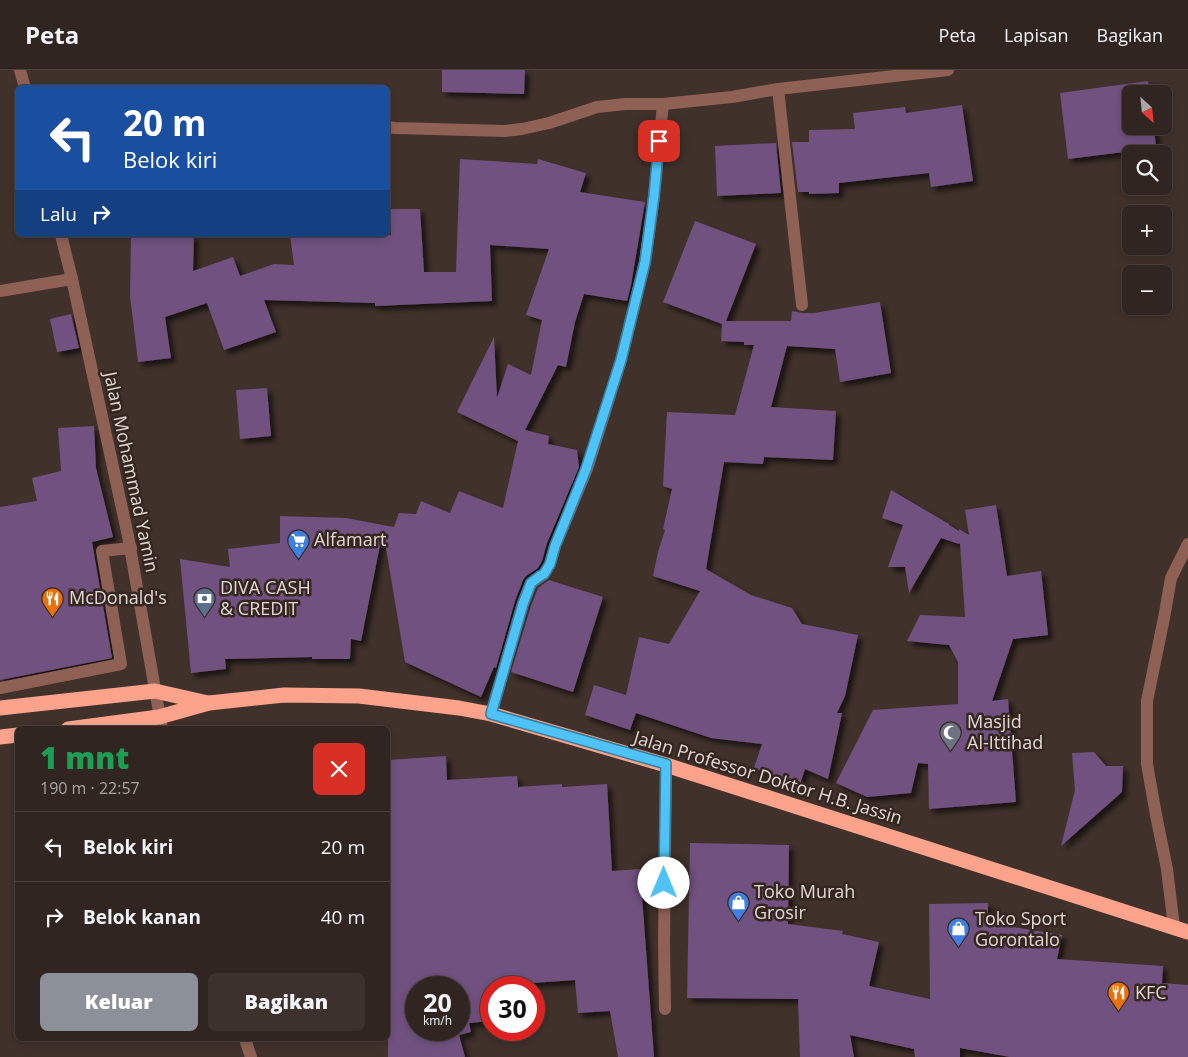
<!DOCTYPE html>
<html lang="id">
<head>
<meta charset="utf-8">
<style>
	:root { --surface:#302520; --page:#3c312d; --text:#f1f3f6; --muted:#a8a5a5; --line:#4b423e; --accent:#8c9099 }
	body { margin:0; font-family:"Open Sans",sans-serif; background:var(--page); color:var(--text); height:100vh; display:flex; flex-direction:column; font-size:19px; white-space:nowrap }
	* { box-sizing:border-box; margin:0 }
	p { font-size:16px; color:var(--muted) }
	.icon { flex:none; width:28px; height:28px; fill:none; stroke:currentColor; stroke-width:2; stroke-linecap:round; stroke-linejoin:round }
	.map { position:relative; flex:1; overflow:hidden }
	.drawer { position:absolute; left:15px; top:656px; width:375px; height:315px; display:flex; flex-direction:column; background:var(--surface); border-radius:8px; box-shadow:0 2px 8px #0003,0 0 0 1px var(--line) }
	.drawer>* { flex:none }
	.guide { position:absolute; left:15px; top:15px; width:375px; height:152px; border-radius:8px; box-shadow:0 2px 8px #0003,0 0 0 1px var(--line); background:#1a4fa0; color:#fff; overflow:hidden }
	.needle { width:32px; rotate:153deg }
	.buttons { position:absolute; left:1122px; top:15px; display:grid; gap:10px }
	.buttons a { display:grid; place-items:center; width:50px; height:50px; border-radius:8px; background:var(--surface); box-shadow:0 2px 8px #0003,0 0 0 1px var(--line); font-size:25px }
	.speed { position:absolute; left:405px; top:906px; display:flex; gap:10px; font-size:25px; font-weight:700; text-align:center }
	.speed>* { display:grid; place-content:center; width:65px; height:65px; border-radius:50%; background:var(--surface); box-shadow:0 2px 8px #0003,0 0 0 1px var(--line); line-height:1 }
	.speed small { font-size:12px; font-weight:400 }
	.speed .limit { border:8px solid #d22; background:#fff; color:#111 }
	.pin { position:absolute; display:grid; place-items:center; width:42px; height:42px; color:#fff; margin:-21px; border-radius:10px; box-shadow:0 2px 8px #0006 }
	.me { position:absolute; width:55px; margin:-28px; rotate:0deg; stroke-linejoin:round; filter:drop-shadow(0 0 4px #0008) }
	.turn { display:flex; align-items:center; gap:18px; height:105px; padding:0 25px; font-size:22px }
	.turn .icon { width:65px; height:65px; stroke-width:2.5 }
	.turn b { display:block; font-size:35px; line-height:42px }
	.then { display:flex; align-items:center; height:48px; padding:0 25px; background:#0003; gap:10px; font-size:19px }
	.round { display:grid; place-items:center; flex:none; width:52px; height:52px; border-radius:8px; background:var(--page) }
	.headline { display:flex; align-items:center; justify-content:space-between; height:85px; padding:0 25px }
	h1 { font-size:30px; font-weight:800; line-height:38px; color:#1e9e55 }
	.primary-button { display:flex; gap:10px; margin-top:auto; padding:10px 25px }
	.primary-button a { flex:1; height:58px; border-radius:8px; background:var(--accent); color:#fff; font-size:20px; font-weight:800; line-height:58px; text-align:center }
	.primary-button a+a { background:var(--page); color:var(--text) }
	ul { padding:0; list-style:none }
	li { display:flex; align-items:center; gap:15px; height:70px; padding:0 25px; border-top:1px solid var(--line) }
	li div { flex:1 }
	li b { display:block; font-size:19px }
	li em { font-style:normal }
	header { display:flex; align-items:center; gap:30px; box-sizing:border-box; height:70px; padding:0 25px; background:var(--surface); border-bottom:1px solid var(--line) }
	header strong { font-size:24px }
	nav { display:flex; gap:28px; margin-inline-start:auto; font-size:18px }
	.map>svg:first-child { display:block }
</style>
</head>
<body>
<header>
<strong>Peta</strong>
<nav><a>Peta</a><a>Lapisan</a><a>Bagikan</a></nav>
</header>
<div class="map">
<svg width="1188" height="987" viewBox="0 0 1188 987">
	<defs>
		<filter id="shadow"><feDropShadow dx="4.5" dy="4.5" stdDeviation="2.5" flood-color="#0009"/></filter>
	</defs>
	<rect width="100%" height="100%" fill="#40312a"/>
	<g fill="#70517f" fill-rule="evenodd" filter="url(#shadow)">
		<polygon points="442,0 525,0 524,24 442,22"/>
		<polygon points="1148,11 1150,24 1131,24 1131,56 1154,56 1156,78 1068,89 1060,23"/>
		<polygon points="962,35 973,111 931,117 929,103 839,113 839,123 809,124 809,122 798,122 792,72 809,72 809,60 855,59 853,43 905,37 906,43"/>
		<polygon points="776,73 781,123 717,126 715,76"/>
		<polygon points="460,89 537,94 538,89 586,103 580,122 645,132 631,215 627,231 584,224 575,252 566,297 558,295 525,360 549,366 548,374 577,380 579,397 547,473 542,491 538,498 526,506 523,510 515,531 496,598 494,597 481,627 405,592 383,460 361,571 351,569 350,589 312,589 312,587 225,589 226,599 191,603 180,489 230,497 228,479 280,473 280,446 346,448 394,457 399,443 416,444 421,431 450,443 459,421 503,438 518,371 457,342 494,267 497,328 508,294 531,305 542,250 526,245 549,179 490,175 492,231 375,236 375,233 264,230 276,262 224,280 207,233 165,247 171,288 138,292 130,226 131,165 194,165 193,201 233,187 240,206 274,194 294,195 290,165 391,165 391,139 420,139 424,202 456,202"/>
		<polygon points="695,151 756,174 726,251 791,251 792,241 802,243 814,243 880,232 891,303 840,312 835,279 787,276 771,337 836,341 833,390 764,387 763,394 724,392 706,499 751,525 792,538 802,554 858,565 845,626 837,643 842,643 828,709 805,699 800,714 754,698 762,674 711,668 636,643 630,660 585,645 594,615 626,625 639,567 669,574 700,521 653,506 658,482 665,460 663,459 672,419 663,416 667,342 735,345 754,275 744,275 744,272 721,271 722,254 663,232"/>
		<polygon points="71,244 79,278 57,282 50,249"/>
		<polygon points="267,318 271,366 240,369 236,320"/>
		<polygon points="94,356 96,398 113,467 92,472 112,588 0,610 0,437 37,431 32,408 61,401 58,358"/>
		<polygon points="891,420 949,454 949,455 959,461 959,459 969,465 965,440 996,435 1007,506 1041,501 1048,565 1013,569 992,631 1008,629 1016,732 929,739 928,694 918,693 911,723 867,727 836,713 873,640 958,634 958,592 949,575 907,571 920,545 965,547 960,473 959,474 941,468 909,523 905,497 888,497 903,455 882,448"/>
		<polygon points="549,510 603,527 573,622 511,602 531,536 538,518"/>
		<polygon points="1094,682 1106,696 1123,696 1122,722 1061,776 1075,720 1072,683"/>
		<path d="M446,686L447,710L517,706L518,717L562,714V717L607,714L612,801L640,799L654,987H618L610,941L578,943L575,910L518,914V918H491V951L469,953L471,962L459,965L465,987H388V799H391L388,722V690ZM416,918H459V960H416Z"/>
		<polygon points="690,773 789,775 788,854 843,861 842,864 879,872 869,916 930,929 929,834 988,833 988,853 1062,865 1057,889 1163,896 1162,913 1188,915 1188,987 1010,987 960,978 960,987 915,987 914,979 850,965 854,987 800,987 798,929 687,928"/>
	</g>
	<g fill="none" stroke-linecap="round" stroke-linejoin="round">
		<g stroke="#8f6155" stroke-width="12">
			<polyline points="20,0 25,18"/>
			<polyline points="778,19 802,235"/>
			<polyline points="388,57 395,58 505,61 522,59 549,53 597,37 626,34 663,34 732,27 778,19 948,0"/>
			<polyline points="61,165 72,209 128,466 162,659"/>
			<polyline points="0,221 72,209"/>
			<polyline points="0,618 121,594 102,481 131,478"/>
			<polyline points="491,644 523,533 531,513 544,504 550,494 555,476 587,399 621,290 645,192 654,126 663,34"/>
			<polyline points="1174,857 1167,799 1156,745 1147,694 1147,631 1164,548 1171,508 1188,474"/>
			<polyline points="665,939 664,873 666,695"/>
			<polyline points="245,969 251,987"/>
		</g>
		<g stroke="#fda38b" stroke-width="15">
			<polyline points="0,638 155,621 208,633"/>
			<polyline points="68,659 159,647 209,633 284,625 359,626 459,638 491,644 666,695 1188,862"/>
			<polyline points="0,667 18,665"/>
		</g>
	</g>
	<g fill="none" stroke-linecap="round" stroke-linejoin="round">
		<defs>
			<polyline id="route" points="659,71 654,126 645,192 621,290 586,399 555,476 550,494 544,504 540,506 531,513 523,534 491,644 666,694 664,813"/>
		</defs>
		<use href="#route" stroke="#337fa1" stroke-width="12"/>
		<use href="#route" stroke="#4fc3f7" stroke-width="9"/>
	</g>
	<defs>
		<symbol id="supermarket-pin" viewBox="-11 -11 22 30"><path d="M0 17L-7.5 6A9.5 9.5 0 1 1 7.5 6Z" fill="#3f7fe0" stroke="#352720"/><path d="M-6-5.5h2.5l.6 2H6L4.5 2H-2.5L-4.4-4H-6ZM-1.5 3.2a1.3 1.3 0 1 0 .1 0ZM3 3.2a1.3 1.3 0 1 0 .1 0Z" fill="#fff"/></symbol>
		<symbol id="restaurant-pin" viewBox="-11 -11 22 30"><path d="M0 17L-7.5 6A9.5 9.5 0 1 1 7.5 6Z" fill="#e8710a" stroke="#352720"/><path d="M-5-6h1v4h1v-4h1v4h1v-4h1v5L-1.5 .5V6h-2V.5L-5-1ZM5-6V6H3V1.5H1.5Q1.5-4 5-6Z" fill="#fff"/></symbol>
		<symbol id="bank-pin" viewBox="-11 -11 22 30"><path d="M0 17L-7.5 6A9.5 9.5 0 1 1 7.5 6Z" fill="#5c6f8a" stroke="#352720"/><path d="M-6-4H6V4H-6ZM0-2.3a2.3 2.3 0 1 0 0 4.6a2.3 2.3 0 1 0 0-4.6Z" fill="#fff"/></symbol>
		<symbol id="mosque-pin" viewBox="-11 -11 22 30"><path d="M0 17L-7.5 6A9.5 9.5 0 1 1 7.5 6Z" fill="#6b7280" stroke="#352720"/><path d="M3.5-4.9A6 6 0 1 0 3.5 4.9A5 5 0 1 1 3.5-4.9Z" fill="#fff"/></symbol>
		<symbol id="shop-pin" viewBox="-11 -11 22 30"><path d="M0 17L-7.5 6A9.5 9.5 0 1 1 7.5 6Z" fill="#3f7fe0" stroke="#352720"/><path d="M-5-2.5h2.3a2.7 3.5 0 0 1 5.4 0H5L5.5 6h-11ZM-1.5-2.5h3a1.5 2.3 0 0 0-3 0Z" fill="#fff"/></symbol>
	</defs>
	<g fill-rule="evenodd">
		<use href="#supermarket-pin" x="286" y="458" width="25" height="34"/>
		<use href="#restaurant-pin" x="40" y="516" width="25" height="34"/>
		<use href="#bank-pin" x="192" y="516" width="25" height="34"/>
		<use href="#mosque-pin" x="938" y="650" width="25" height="34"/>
		<use href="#shop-pin" x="726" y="820" width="25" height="34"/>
		<use href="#shop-pin" x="946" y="846" width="25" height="34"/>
		<use href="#restaurant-pin" x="1106" y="910" width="25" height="34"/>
	</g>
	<g text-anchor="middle" stroke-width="5" stroke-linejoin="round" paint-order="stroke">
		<g font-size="18" fill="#e2d8d3" stroke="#352720">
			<text transform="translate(131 402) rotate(78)" y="6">Jalan Mohammad Yamin</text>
			<text transform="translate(768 708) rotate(17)" y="6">Jalan Professor Doktor H.B. Jassin</text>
		</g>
		<g font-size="18" fill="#e2d8d3" stroke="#352720" text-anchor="start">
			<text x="314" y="476">Alfamart</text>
			<text x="220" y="524">DIVA CASH<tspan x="220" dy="21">&amp; CREDIT</tspan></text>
			<text x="69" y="534">McDonald's</text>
			<text x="967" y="658">Masjid<tspan x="967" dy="21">Al-Ittihad</tspan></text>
			<text x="754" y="828">Toko Murah<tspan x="754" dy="21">Grosir</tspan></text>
			<text x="975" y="855">Toko Sport<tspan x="975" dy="21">Gorontalo</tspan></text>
			<text x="1135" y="929">KFC</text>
		</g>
	</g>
</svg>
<div class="buttons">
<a><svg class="needle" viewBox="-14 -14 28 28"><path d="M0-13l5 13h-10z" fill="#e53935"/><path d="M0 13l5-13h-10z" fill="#a8a5a5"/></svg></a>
<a><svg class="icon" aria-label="search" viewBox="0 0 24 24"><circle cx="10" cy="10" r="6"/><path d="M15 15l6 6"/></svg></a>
<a>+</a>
<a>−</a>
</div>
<div class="speed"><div>20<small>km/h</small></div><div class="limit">30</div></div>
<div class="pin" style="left:659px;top:71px;background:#d93025"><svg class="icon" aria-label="arrive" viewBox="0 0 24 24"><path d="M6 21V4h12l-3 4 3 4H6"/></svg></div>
<svg class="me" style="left:664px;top:813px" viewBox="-20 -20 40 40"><circle r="19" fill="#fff"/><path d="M0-13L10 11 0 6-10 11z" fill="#4fc3f7"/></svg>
<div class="guide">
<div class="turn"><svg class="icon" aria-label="left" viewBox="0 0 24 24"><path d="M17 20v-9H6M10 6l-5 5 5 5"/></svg><div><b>20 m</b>Belok kiri</div></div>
<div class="then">Lalu<svg class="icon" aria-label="right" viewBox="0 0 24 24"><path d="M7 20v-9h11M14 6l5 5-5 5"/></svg></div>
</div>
<section class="drawer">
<div class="headline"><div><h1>1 mnt</h1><p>190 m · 22:57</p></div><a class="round" style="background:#d93025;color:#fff"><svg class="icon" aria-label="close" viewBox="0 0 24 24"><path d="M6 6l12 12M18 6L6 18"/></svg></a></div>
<ul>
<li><svg class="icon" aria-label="left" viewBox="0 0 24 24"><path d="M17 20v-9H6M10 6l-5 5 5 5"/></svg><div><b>Belok kiri</b></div><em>20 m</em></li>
<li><svg class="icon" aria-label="right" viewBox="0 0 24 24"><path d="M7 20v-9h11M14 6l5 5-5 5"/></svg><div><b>Belok kanan</b></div><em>40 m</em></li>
</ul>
<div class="primary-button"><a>Keluar</a><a>Bagikan</a></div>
</section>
</div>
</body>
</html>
